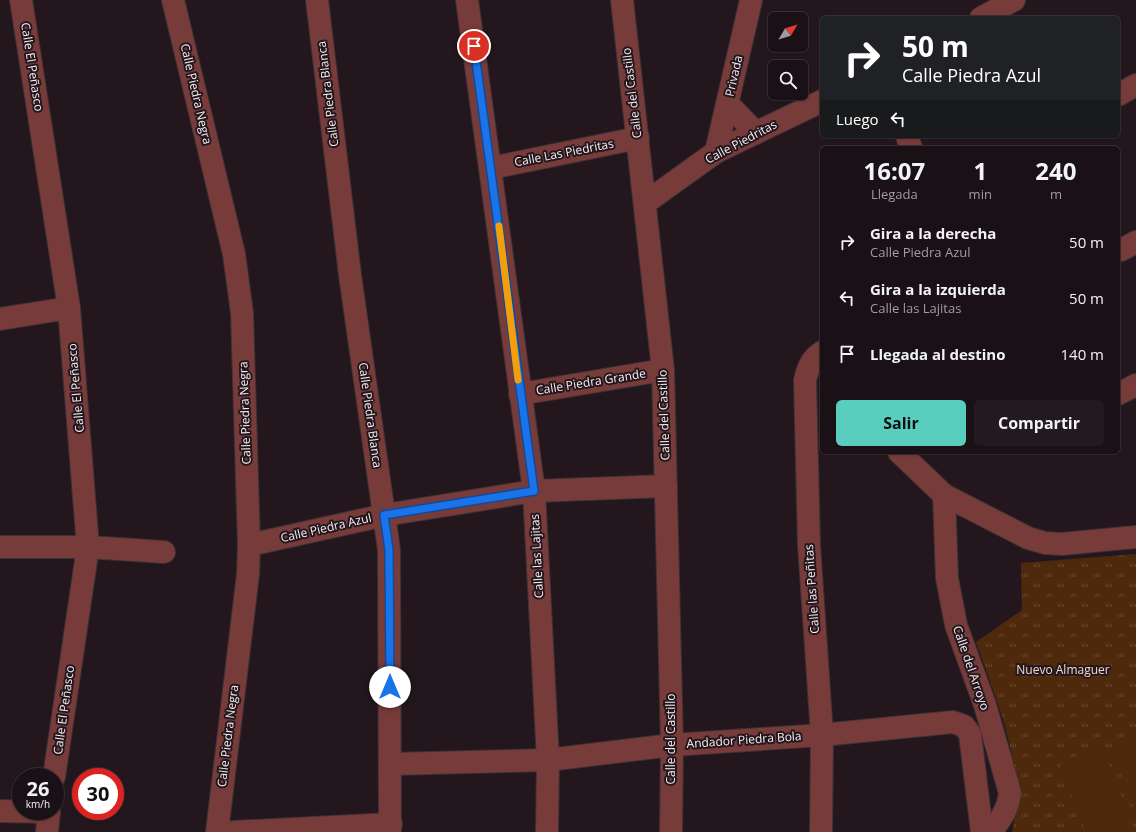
<!DOCTYPE html>
<html lang="es">
<head>
<meta charset="utf-8">
<style>
	:root { --surface:#1a1116; --page:#231a1f; --text:#f1f3f6; --muted:#9f9da1; --line:#383135; --accent:#59cebf }
	body { margin:0; font-family:"Open Sans",sans-serif; background:var(--page); color:var(--text); height:100vh; display:flex; flex-direction:column; font-size:15px; white-space:nowrap }
	* { box-sizing:border-box; margin:0 }
	p { font-size:13px; color:var(--muted) }
	.icon { flex:none; width:22px; height:22px; fill:none; stroke:currentColor; stroke-width:2; stroke-linecap:round; stroke-linejoin:round }
	.map { position:relative; flex:1; overflow:hidden }
	.panel { position:absolute; left:820px; top:146px; width:300px; height:308px; display:flex; flex-direction:column; background:var(--surface); border-radius:6px; box-shadow:0 1px 3px #0004,0 0 0 1px var(--line) }
	.panel>* { flex:none }
	.hud { position:absolute; left:820px; top:16px; width:300px; height:122px; border-radius:6px; box-shadow:0 1px 3px #0004,0 0 0 1px var(--line); background:#202124; color:#fff; overflow:hidden }
	.needle { width:26px; rotate:52deg }
	.buttons { position:absolute; left:768px; top:12px; display:grid; gap:8px }
	.buttons a { display:grid; place-items:center; width:40px; height:40px; border-radius:6px; background:var(--surface); box-shadow:0 1px 3px #0004,0 0 0 1px var(--line); font-size:20px }
	.speed { position:absolute; left:12px; top:768px; display:flex; gap:8px; font-size:20px; font-weight:700; text-align:center }
	.speed>* { display:grid; place-content:center; width:52px; height:52px; border-radius:50%; background:var(--surface); box-shadow:0 1px 3px #0004,0 0 0 1px var(--line); line-height:1 }
	.speed small { font-size:10px; font-weight:400 }
	.speed .limit { border:6px solid #d22; background:#fff; color:#111 }
	.pin { position:absolute; display:grid; place-items:center; width:34px; height:34px; color:#fff; margin:-17px; border:2px solid #fff; border-radius:50%; box-shadow:0 1px 4px #0007 }
	.me { position:absolute; width:44px; margin:-22px; rotate:0deg; stroke-linejoin:round; filter:drop-shadow(0 0 3px #0008) }
	.turn { display:flex; align-items:center; gap:14px; height:84px; padding:0 16px; font-size:18px }
	.turn .icon { width:52px; height:52px; stroke-width:2.5 }
	.turn b { display:block; font-size:28px; line-height:34px }
	.then { display:flex; align-items:center; height:38px; padding:0 16px; background:#0003; gap:8px; font-size:15px }
	.eta { display:flex; justify-content:space-evenly; align-items:center; height:68px; text-align:center }
	.eta b { font-size:24px; font-weight:700; line-height:28px }
	.primary-button { display:flex; gap:8px; margin-top:auto; padding:8px 16px }
	.primary-button a { flex:1; height:46px; border-radius:6px; background:var(--accent); color:#111; font-size:16px; font-weight:700; line-height:46px; text-align:center }
	.primary-button a+a { background:var(--page); color:var(--text) }
	ul { padding:0; list-style:none }
	li { display:flex; align-items:center; gap:12px; height:56px; padding:0 16px }
	li div { flex:1 }
	li b { display:block; font-size:15px }
	li em { font-style:normal }
	.map>svg:first-child { display:block }
</style>
</head>
<body>
<div class="map">
<svg width="1136" height="832" viewBox="0 0 1136 832">
	<defs>
		<pattern id="park-tufts" width="24" height="20" patternUnits="userSpaceOnUse"><rect width="24" height="20" fill="#4e290c"/><path d="M3 7l-1-3M5 7V3M7 7l1-3M15 17l-1-3M17 17v-4M19 17l1-3" fill="none" stroke="#684830"/></pattern>
	</defs>
	<rect width="100%" height="100%" fill="#23171d"/>
	<path fill="url(#park-tufts)" d="M1136,554V832H1012L1013,829C1014,818 1016,807 1016,796C1017,747 992,688 976,642L1022,610L1021,563Z"/>
	<g fill="#4e290c">
		<polygon points="1136,739 1136,812 1111,749"/>
		<polygon points="1103,748 1135,832 1086,832 1060,764"/>
	</g>
	<g fill="none" stroke-linecap="round" stroke-linejoin="round">
		<defs>
			<g id="minor">
				<polyline points="21,0 69,308 88,547 54,777"/>
				<polyline points="173,0 234,254 242,313 249,545 248,574 217,832"/>
				<polyline points="317,0 350,275 389,550 390,832"/>
				<polyline points="467,0 534,491 548,760 547,832"/>
				<polyline points="622,0 663,370 672,745 671,832"/>
				<polyline points="981,18 1014,0"/>
				<polyline points="1118,95 1136,85"/>
				<polyline points="728,104 756,133"/>
				<polyline points="907,136 911,148"/>
				<polyline points="716,152 751,0"/>
				<polyline points="491,168 638,138"/>
				<polyline points="645,203 716,152 822,101"/>
				<polyline points="1121,250 1136,242"/>
				<polyline points="0,319 69,308"/>
				<polyline points="520,394 663,370"/>
				<polyline points="1118,394 1136,385"/>
				<polyline points="899,452 944,495 1028,538 1045,543 1062,544 1136,537"/>
				<path d="M944,495L947,578L956,625L985,705L1010,793C1008,809 1001,820 990,832"/>
				<polyline points="249,545 385,515 534,491 666,486"/>
				<polyline points="0,547 88,547 164,552"/>
				<polyline points="391,764 548,760 672,745 822,735 953,722 964,726 970,734 982,832"/>
				<polyline points="0,811 49,812"/>
				<polyline points="47,832 49,811"/>
				<polyline points="233,832 391,824"/>
				<path d="M821,832L822,735L809,545L805,380C808,368 811,359 822,352"/>
			</g>
		</defs>
		<use href="#minor" stroke="#3c3137" stroke-width="24"/>
		<use href="#minor" stroke="#773c3a" stroke-width="22"/>
	</g>
	<g fill="none" stroke-linecap="round" stroke-linejoin="round">
		<defs>
			<polyline id="route" points="390,687 389,550 384,515 534,491 474,46"/>
		</defs>
		<use href="#route" stroke="#114b97" stroke-width="10"/>
		<use href="#route" stroke="#1a73e8" stroke-width="7"/>
		<polyline stroke="#f59e0b" stroke-width="7" points="499,226 518,380"/>
	</g>
	<g text-anchor="middle" stroke-width="4" stroke-linejoin="round" paint-order="stroke">
		<g font-size="12" fill="#f7eef2" stroke="#23171d">
			<text transform="translate(32 67) rotate(81)" y="4">Calle El Peñasco</text>
			<text transform="translate(734 76) rotate(-77)" y="4">Privada</text>
			<text transform="translate(632 93) rotate(-97)" y="4">Calle del Castillo</text>
			<text transform="translate(196 94) rotate(77)" y="4">Calle Piedra Negra</text>
			<text transform="translate(328 94) rotate(-97)" y="4">Calle Piedra Blanca</text>
			<text transform="translate(741 142) rotate(-28)" y="4">Calle Piedritas</text>
			<text transform="translate(564 153) rotate(-11)" y="4">Calle Las Piedritas</text>
			<text transform="translate(591 382) rotate(-9)" y="4">Calle Piedra Grande</text>
			<text transform="translate(76 388) rotate(-95)" y="4">Calle El Peñasco</text>
			<text transform="translate(245 413) rotate(-92)" y="4">Calle Piedra Negra</text>
			<text transform="translate(370 415) rotate(82)" y="4">Calle Piedra Blanca</text>
			<text transform="translate(664 415) rotate(-92)" y="4">Calle del Castillo</text>
			<text transform="translate(326 528) rotate(-13)" y="4">Calle Piedra Azul</text>
			<text transform="translate(537 556) rotate(-93)" y="4">Calle las Lajitas</text>
			<text transform="translate(812 589) rotate(-94)" y="4">Calle las Peñitas</text>
			<text transform="translate(971 668) rotate(71)" y="4">Calle del Arroyo</text>
			<text transform="translate(64 710) rotate(-82)" y="4">Calle El Peñasco</text>
			<text transform="translate(228 736) rotate(-83)" y="4">Calle Piedra Negra</text>
			<text transform="translate(671 739) rotate(-90)" y="4">Calle del Castillo</text>
			<text transform="translate(744 740) rotate(-4)" y="4">Andador Piedra Bola</text>
		</g>
		<g font-size="12" fill="#efdacb" stroke="#23171d">
			<text x="1063" y="674">Nuevo Almaguer</text>
		</g>
	</g>
</svg>
<div class="buttons">
<a><svg class="needle" viewBox="-14 -14 28 28"><path d="M0-13l5 13h-10z" fill="#e53935"/><path d="M0 13l5-13h-10z" fill="#9f9da1"/></svg></a>
<a><svg class="icon" aria-label="search" viewBox="0 0 24 24"><circle cx="10" cy="10" r="6"/><path d="M15 15l6 6"/></svg></a>
</div>
<div class="speed"><div>26<small>km/h</small></div><div class="limit">30</div></div>
<div class="pin" style="left:474px;top:46px;background:#d93025"><svg class="icon" aria-label="arrive" viewBox="0 0 24 24"><path d="M6 21V4h12l-3 4 3 4H6"/></svg></div>
<svg class="me" style="left:390px;top:687px" viewBox="-20 -20 40 40"><circle r="19" fill="#fff"/><path d="M0-13L10 11 0 6-10 11z" fill="#1a73e8"/></svg>
<div class="hud">
<div class="turn"><svg class="icon" aria-label="right" viewBox="0 0 24 24"><path d="M7 20v-9h11M14 6l5 5-5 5"/></svg><div><b>50 m</b>Calle Piedra Azul</div></div>
<div class="then">Luego<svg class="icon" aria-label="left" viewBox="0 0 24 24"><path d="M17 20v-9H6M10 6l-5 5 5 5"/></svg></div>
</div>
<section class="panel">
<div class="eta">
<div><b>16:07</b><p>Llegada</p></div>
<div><b>1</b><p>min</p></div>
<div><b>240</b><p>m</p></div>
</div>
<ul>
<li><svg class="icon" aria-label="right" viewBox="0 0 24 24"><path d="M7 20v-9h11M14 6l5 5-5 5"/></svg><div><b>Gira a la derecha</b><p>Calle Piedra Azul</p></div><em>50 m</em></li>
<li><svg class="icon" aria-label="left" viewBox="0 0 24 24"><path d="M17 20v-9H6M10 6l-5 5 5 5"/></svg><div><b>Gira a la izquierda</b><p>Calle las Lajitas</p></div><em>50 m</em></li>
<li><svg class="icon" aria-label="arrive" viewBox="0 0 24 24"><path d="M6 21V4h12l-3 4 3 4H6"/></svg><div><b>Llegada al destino</b></div><em>140 m</em></li>
</ul>
<div class="primary-button"><a>Salir</a><a>Compartir</a></div>
</section>
</div>
</body>
</html>
